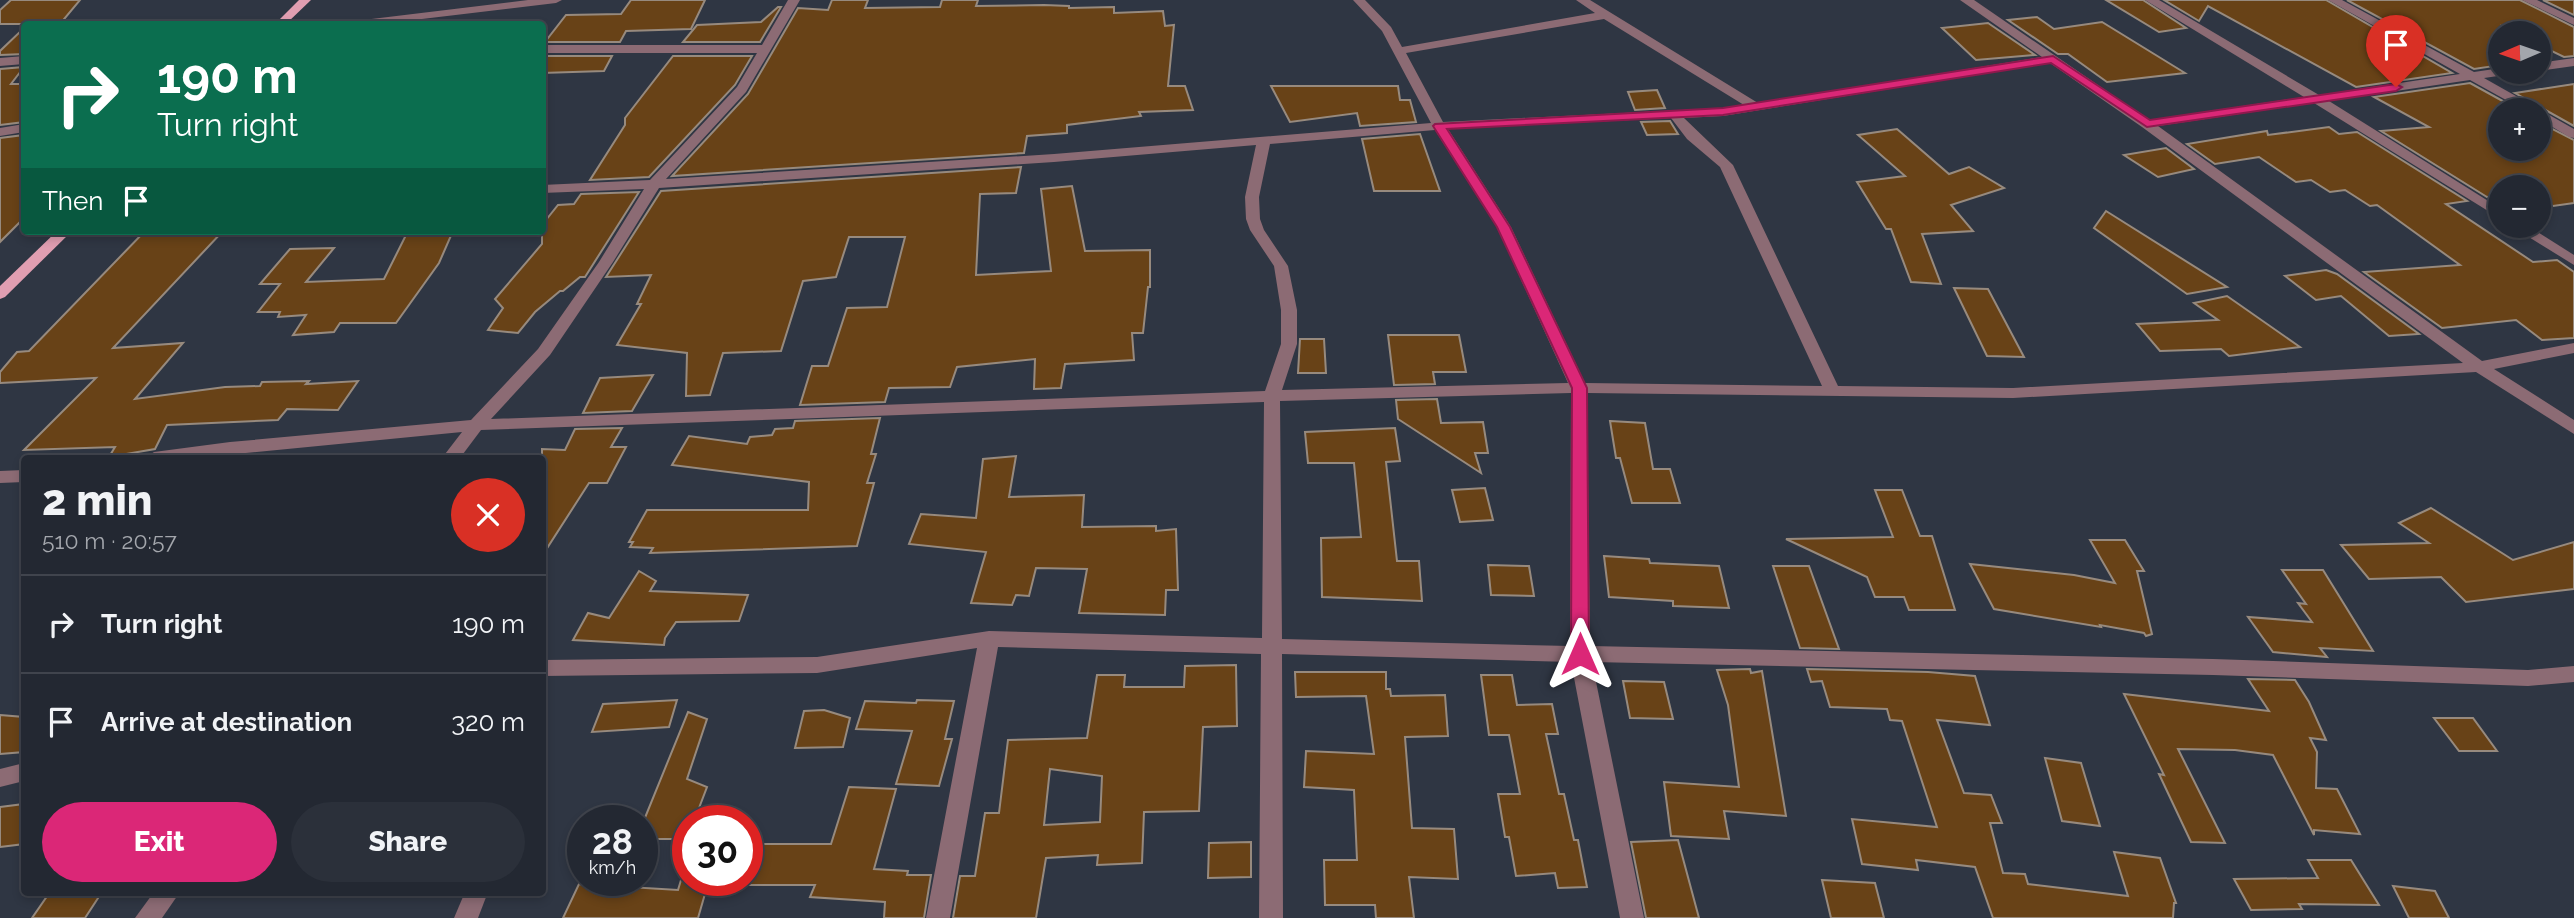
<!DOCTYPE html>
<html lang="en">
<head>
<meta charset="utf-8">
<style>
	:root { --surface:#232832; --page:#2b303a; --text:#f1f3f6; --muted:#a3a6ac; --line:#40444d; --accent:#db2777 }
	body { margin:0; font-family:Raleway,sans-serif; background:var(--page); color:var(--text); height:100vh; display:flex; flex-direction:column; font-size:26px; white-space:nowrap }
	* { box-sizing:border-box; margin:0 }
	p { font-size:23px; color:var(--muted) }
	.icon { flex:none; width:38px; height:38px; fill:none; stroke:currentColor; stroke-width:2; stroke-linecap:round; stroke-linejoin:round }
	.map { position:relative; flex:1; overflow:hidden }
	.sheet { position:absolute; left:21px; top:455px; width:525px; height:441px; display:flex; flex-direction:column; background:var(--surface); border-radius:7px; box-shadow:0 4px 10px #0003,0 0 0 2px var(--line) }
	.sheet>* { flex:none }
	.top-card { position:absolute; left:21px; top:21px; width:525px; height:214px; border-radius:7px; box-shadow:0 4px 10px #0003,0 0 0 2px var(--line); background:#0b6e4f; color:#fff; overflow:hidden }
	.needle { width:46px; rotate:268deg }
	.controls { position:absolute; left:2488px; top:21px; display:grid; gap:14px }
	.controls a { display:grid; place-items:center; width:63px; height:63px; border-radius:50%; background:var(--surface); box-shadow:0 4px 10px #0003,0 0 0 2px var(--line); font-size:35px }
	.speed { position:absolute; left:567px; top:805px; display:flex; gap:14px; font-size:35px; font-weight:700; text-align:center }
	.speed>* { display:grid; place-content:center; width:91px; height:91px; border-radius:50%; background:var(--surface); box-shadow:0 4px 10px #0003,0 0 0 2px var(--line); line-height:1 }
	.speed small { font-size:18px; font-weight:400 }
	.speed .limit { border:10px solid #d22; background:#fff; color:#111 }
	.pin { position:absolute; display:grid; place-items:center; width:60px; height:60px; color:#fff; margin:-72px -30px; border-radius:50% 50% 50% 0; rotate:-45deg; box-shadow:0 0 7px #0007 }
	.pin .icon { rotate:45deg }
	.me { position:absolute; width:77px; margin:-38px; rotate:0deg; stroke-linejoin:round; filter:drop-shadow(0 0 5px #0008) }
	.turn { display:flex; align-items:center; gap:24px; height:147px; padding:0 21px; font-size:32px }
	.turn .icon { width:91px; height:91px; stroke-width:2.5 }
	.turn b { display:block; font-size:49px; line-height:60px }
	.then { display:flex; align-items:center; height:66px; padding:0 21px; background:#0003; gap:14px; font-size:26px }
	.round { display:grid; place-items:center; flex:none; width:74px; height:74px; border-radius:37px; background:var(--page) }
	.overview { display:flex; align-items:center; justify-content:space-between; height:119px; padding:0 21px }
	h1 { font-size:42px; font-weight:800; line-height:52px }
	.cta { display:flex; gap:14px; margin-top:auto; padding:14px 21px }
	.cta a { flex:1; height:80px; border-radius:42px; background:var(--accent); color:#fff; font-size:28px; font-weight:800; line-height:80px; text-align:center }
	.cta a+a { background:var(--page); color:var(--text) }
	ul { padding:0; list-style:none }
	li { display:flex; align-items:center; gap:21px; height:98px; padding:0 21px; border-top:2px solid var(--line) }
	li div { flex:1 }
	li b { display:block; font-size:26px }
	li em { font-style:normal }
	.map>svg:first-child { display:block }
</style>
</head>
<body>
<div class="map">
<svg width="2574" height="918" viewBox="0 0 2574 918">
	<rect width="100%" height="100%" fill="#2f3643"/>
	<g fill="#684217" stroke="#978a7e" stroke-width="2" fill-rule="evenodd">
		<polygon points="11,0 80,0 60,24 0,24 0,10"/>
		<polygon points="631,0 705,0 691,29 626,31 620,42 545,42 566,15 621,14"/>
		<polygon points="832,0 868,0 865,8 940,7 942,0 978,0 976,6 1044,5 1069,6 1069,8 1114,7 1114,13 1163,11 1165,26 1174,25 1168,86 1185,86 1193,110 1139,112 1141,116 1067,125 1067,133 1027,136 1024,153 672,176 748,94 798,8 828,10"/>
		<polygon points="2106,0 2143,0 2186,28 2159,32"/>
		<polygon points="2164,0 2326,0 2452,73 2356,87 2208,6 2199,21"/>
		<polygon points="2347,0 2520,0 2574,27 2574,56 2564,57 2539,45 2539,33 2516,33 2501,26 2501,65 2474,69"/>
		<polygon points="2543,0 2574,0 2574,15"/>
		<polygon points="778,7 781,7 760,42 683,42 697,25 761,22"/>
		<polygon points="2037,17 2054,29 2102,22 2185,73 2107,82 2068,54 2058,54 2008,20"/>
		<polygon points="1988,23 2035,55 1976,60 1942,28"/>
		<polygon points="24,28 24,54 0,55 0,51"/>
		<polygon points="542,56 612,56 604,71 542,73"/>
		<polygon points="673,56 752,56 735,85 649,177 590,180 625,125 625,118"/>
		<polygon points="24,67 11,84 24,84 24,122 0,125 0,69"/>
		<polygon points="2470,83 2519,110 2501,110 2501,149 2539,149 2539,122 2574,140 2574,203 2553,206 2539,198 2539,187 2501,187 2501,195 2487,197 2381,131 2429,127 2374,97"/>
		<polygon points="2574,84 2574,126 2515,93"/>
		<polygon points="1271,86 1398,86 1400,100 1410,100 1416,122 1360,126 1357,113 1290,122"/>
		<polygon points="1657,90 1665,108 1635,110 1628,92"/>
		<polygon points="1670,121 1678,134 1647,135 1641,122"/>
		<polygon points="2329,127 2339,134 2357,132 2467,201 2446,204 2533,262 2557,260 2574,272 2574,338 2542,340 2516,320 2442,328 2364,272 2460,265 2377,205 2370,206 2345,190 2330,192 2311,180 2296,182 2259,157 2215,164 2187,144 2267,131 2268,135"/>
		<polygon points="1897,129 1949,174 1969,167 2004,188 1951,205 1973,231 1922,234 1941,284 1911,282 1891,229 1886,229 1857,182 1905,176 1858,135"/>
		<polygon points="1420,134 1440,191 1374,191 1362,139"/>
		<polygon points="24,135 24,218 0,242 0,138"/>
		<polygon points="2166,148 2194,169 2158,177 2124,155"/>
		<polygon points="1021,167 1016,193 980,194 976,275 1051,271 1041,189 1072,186 1085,251 1150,250 1150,287 1148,287 1143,333 1132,333 1134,360 1065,364 1061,388 1034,389 1035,359 957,367 950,387 889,388 885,402 800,405 812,366 828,366 847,308 887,307 905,237 849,237 836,277 803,281 781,351 723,353 710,395 686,396 687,353 617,345 641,304 637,304 651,275 606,277 661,191"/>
		<polygon points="639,192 585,277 580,277 563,291 560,291 535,312 518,333 488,330 503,308 495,299 542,244 542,225 558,205 574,204 581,194"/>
		<polygon points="2106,211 2227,287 2187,294 2094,228"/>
		<polygon points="145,231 223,231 113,348 183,343 135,399 225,387 260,386 262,382 309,381 306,384 358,381 338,410 287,409 278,420 167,425 155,449 109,457 115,447 24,450 96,378 0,383 0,372 17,352 29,351"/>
		<polygon points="408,231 453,231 439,263 396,323 340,323 334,332 293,335 306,315 278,317 280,312 258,312 280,284 260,284 290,249 334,248 306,282 384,279"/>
		<polygon points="2326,270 2337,274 2419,334 2389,336 2341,296 2316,300 2285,276"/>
		<polygon points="1954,288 1988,289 2024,357 1987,356"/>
		<polygon points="2227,296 2300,347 2229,356 2221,349 2160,351 2137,324 2218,320 2194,303"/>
		<polygon points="1388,335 1459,335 1466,372 1433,372 1435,384 1394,385"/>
		<polygon points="1300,339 1324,339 1326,373 1298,373"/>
		<polygon points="653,375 632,411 583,413 600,378"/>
		<polygon points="1437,399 1441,423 1483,422 1488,453 1475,453 1481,473 1398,419 1396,400"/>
		<polygon points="880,418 871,454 876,454 867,483 874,483 857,546 650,553 653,548 630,547 633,542 629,542 647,510 808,510 809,482 672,465 689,436 747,444 750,437 772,435 775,429 793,428 795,421"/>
		<polygon points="1610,421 1645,423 1653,469 1670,469 1680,503 1632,503 1620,458 1616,458"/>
		<polygon points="622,428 611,447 626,447 607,483 589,483 542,556 542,449 565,450 575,429"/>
		<polygon points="1395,428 1400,461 1386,462 1397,561 1419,561 1422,601 1322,597 1321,538 1361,537 1354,463 1308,463 1305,432"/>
		<polygon points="1016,456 1009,497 1084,495 1082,527 1156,526 1156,531 1176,529 1178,590 1166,590 1165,615 1079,613 1087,569 1036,568 1029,596 1016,595 1012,605 971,603 986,552 909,544 921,514 976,518 983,459"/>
		<polygon points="1485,488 1493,520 1460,522 1452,490"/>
		<polygon points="1875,490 1902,490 1920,536 1932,536 1955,610 1909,610 1904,597 1875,597 1867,577 1786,539 1893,537"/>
		<polygon points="2431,508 2513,560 2574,542 2574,589 2466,602 2441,577 2369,579 2341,545 2429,543 2399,523"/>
		<polygon points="2090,540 2125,540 2144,571 2137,571 2152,634 2146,636 2144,633 2100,625 2101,627 1994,609 1970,564 2074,575 2115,583"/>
		<polygon points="1604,556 1649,559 1650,563 1719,566 1729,608 1673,606 1673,601 1609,597"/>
		<polygon points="1488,565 1529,566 1534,596 1491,595"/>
		<polygon points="1773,566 1809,566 1839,649 1800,648"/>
		<polygon points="2282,570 2323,570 2373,651 2320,648 2327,657 2273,652 2248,617 2312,622 2298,603 2306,604"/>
		<polygon points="639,571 656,581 650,591 748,595 739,621 676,622 665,638 664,645 573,640 588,613 609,618"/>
		<path d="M1236,665L1237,726L1203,727L1199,811L1144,812L1142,863L1097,865L1098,855L1046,858L1036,918H953L960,876H975L985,813H999L1008,740L1087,738L1097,675H1125L1124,687H1184L1185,666ZM1050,769L1102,776L1100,822L1044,825Z"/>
		<polygon points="1750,669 1751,673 1762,671 1786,816 1724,811 1729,839 1671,836 1664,782 1739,787 1728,705 1717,670"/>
		<polygon points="1807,669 1928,672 1975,676 1990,725 1937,720 1964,793 1991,795 2002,823 1990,823 2003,873 2025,874 2028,884 2128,896 2114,852 2160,858 2176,903 2174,903 2173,918 1993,918 1975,867 1916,860 1918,870 1862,864 1852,819 1937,827 1902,721 1890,720 1887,709 1830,707 1822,681 1811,682"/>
		<polygon points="1295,672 1386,672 1386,689 1390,689 1391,696 1445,695 1448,736 1405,737 1412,828 1454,829 1458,879 1409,877 1414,918 1376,918 1375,905 1325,905 1324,860 1357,860 1354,790 1304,787 1306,751 1374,754 1366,696 1296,697"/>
		<polygon points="1481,675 1512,675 1517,705 1552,704 1558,734 1546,734 1559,794 1564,794 1574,840 1578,840 1587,887 1558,888 1555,873 1516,876 1509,837 1505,837 1498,794 1520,794 1509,735 1489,735"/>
		<polygon points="2248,679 2295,680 2309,702 2326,740 2310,738 2317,752 2316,788 2337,789 2360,834 2314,830 2314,835 2273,755 2235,750 2178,749 2225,843 2191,842 2159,774 2164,775 2124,694 2269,711"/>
		<polygon points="1623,681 1664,682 1673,719 1630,718"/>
		<polygon points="677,700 669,727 592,732 603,704"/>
		<polygon points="917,700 954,701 945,739 952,739 939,786 896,784 912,731 856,729 865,701 916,703"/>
		<polygon points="824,710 850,718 843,747 795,748 804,711"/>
		<polygon points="688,712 707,719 687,779 707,787 694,821 688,821 687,839 642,839 642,825"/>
		<polygon points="0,715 24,717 24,752 0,754"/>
		<polygon points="2434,718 2473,718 2497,751 2459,751"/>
		<polygon points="2045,758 2081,763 2100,826 2062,821"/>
		<polygon points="849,787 896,789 874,869 908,871 907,875 931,875 924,918 884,918 885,902 810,897 815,885 749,885 762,844 831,844"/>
		<polygon points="24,804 24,844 0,847 0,807"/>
		<polygon points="1678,840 1699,918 1646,918 1631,842"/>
		<polygon points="1251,842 1251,877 1208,878 1209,843"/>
		<polygon points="2308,860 2351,860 2379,905 2299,904 2302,909 2251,910 2234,879 2318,878"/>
		<polygon points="681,880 709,880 698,918 563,918 579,884 678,890"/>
		<polygon points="1822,880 1875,883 1884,918 1831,918"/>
		<polygon points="2393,886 2435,891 2449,918 2409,918"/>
		<polygon points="50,892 102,892 85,918 32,918"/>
	</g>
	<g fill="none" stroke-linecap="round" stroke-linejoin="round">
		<g fill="#8c6b74" fill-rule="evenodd">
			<polygon points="528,0 562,0 556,3 380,24 349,24 355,21"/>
			<path d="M788,0H800L746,92L666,179L1054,154L1431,123L1382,31L1353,0H1365L1391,27L1402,47L1595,13L1576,0H1590L1758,103L2042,57L1960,0H1974L2149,120L2304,97L2145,0H2159L2319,95L2460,74L2328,0H2342L2474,72L2501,68V72H2507L2505,75L2484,78L2574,129V138L2569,137L2539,119V110H2524L2470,80L2329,101L2501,209V219L2314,103L2158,126L2482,361L2574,343V353L2494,369L2574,420V434L2476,372L2013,398L1587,393L1590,646L2213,659L2528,670L2574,666V682L2528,686L2213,675L1592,662L1644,918H1620L1571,662L1282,654L1283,918H1259L1261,654L998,647L950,918H926L977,648L817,673L542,676V660L817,657L989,631L1262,638L1264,402L481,430L460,458H442L462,432L194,458H145L154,452L230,442L471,420L538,349L599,262L644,189L542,193V185L650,180L737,87L757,53H542V45H762ZM1604,19L1744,105L1723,108L1443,122L1406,53ZM2050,63L2142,127L2463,363L2013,388L1838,386L1733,165L1684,118L1723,116ZM1671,118L1687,139L1720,167L1822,386L1585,383L1511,227L1448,129ZM1435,130L1497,227L1568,383L1282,390L1297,344V310L1288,266L1264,230L1260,219L1259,197L1270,144ZM1256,145L1245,197L1246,219L1250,230L1274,266L1281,310V344L1265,391L491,419L550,355L613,262L659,188L1054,162ZM1571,393L1570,646L1282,639L1280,401Z"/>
			<polygon points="2522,0 2537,0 2574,18 2574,25"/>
			<polygon points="24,56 24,64 0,66 0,58"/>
			<polygon points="2574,58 2574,66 2539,71 2539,63"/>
			<polygon points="24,124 24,132 0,136 0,128"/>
			<polygon points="2511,226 2528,226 2574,255 2574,265"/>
			<polygon points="24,470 24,482 0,483 0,471"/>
			<polygon points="24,763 24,781 0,787 0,769"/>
			<polygon points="154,892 180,892 162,918 135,918"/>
			<polygon points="465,892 488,892 478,918 454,918"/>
		</g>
		<g fill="#e09eb1" fill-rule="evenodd">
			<polygon points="299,0 311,0 286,24 275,24"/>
			<polygon points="57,231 72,231 5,297 0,299 0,286"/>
		</g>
	</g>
	<polygon fill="#db2777" stroke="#8e194d" stroke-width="2" points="2053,56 2150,120 2396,84 2402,87 2396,91 2147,127 2051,63 1723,115 1447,129 1510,227 1587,388 1589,654 1586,659 1573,659 1571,654 1572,388 1497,227 1433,126 1435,124 1723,108"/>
</svg>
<div class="controls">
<a><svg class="needle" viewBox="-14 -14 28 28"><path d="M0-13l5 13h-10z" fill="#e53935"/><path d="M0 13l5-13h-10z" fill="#a3a6ac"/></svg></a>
<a>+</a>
<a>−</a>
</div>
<div class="speed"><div>28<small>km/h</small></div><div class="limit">30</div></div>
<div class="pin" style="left:2396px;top:87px;background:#d93025"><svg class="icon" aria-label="arrive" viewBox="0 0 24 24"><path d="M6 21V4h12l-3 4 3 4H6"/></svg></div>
<svg class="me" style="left:1580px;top:654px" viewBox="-20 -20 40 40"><path d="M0-17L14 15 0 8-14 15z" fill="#db2777" stroke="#fff" stroke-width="4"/></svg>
<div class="top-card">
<div class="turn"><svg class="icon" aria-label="right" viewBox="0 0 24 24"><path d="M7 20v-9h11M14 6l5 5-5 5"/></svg><div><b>190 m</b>Turn right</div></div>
<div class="then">Then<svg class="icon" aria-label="arrive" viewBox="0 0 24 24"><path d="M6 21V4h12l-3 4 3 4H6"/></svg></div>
</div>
<section class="sheet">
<div class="overview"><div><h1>2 min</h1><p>510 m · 20:57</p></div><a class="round" style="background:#d93025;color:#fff"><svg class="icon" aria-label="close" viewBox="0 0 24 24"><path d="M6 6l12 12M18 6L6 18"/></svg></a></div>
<ul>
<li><svg class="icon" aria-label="right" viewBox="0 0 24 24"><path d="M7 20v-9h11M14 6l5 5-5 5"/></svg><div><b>Turn right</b></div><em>190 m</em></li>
<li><svg class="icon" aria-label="arrive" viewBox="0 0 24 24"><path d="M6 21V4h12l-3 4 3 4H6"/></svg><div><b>Arrive at destination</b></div><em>320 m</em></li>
</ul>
<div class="cta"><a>Exit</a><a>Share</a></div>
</section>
</div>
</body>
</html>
